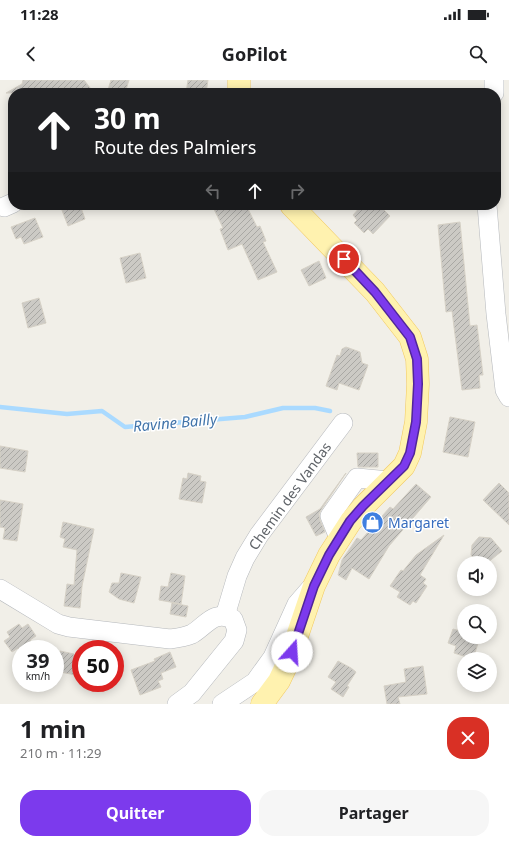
<!DOCTYPE html>
<html lang="fr">
<head>
<meta charset="utf-8">
<style>
	:root { --surface:#fff; --page:#f6f6f6; --text:#202124; --muted:#757577; --accent:#7c3aed }
	body { margin:0; font-family:"Noto Sans",sans-serif; background:var(--page); color:var(--text); height:100vh; display:flex; flex-direction:column; font-size:15px; white-space:nowrap }
	* { box-sizing:border-box; margin:0 }
	p { font-size:13px; color:var(--muted) }
	.icon { flex:none; width:22px; height:22px; fill:none; stroke:currentColor; stroke-width:2; stroke-linecap:round; stroke-linejoin:round }
	.map { position:relative; height:624px; overflow:hidden }
	.details { display:flex; flex-direction:column; background:var(--surface); flex:1 }
	.details>* { flex:none }
	.banner { position:absolute; left:8px; top:8px; width:493px; height:122px; border-radius:16px; box-shadow:0 2px 10px #0003; background:#202124; color:#fff; overflow:hidden }
	.tools { position:absolute; left:457px; top:476px; display:grid; gap:8px }
	.tools a { display:grid; place-items:center; width:40px; height:40px; border-radius:50%; background:var(--surface); box-shadow:0 2px 10px #0003; font-size:20px }
	.speed { position:absolute; left:12px; top:560px; display:flex; gap:8px; font-size:20px; font-weight:700; text-align:center }
	.speed>* { display:grid; place-content:center; width:52px; height:52px; border-radius:50%; background:var(--surface); box-shadow:0 2px 10px #0003; line-height:1 }
	.speed small { font-size:10px; font-weight:400 }
	.speed .limit { border:6px solid #d22; background:#fff; color:#111 }
	.pin { position:absolute; display:grid; place-items:center; width:34px; height:34px; color:#fff; margin:-17px; border:2px solid #fff; border-radius:50%; box-shadow:0 1px 4px #0007 }
	.me { position:absolute; width:44px; margin:-22px; rotate:19deg; stroke-linejoin:round; filter:drop-shadow(0 0 3px #0008) }
	.turn { display:flex; align-items:center; gap:14px; height:84px; padding:0 20px; font-size:18px }
	.turn .icon { width:52px; height:52px; stroke-width:2.5 }
	.turn b { display:block; font-size:28px; line-height:34px }
	.lanes { display:flex; align-items:center; height:38px; padding:0 20px; background:#0003; justify-content:center; gap:20px; direction:ltr }
	.lanes .off { opacity:.35 }
	.round { display:grid; place-items:center; flex:none; width:42px; height:42px; border-radius:16px; background:var(--page) }
	.summary { display:flex; align-items:center; justify-content:space-between; height:68px; padding:0 20px }
	h1 { font-size:24px; font-weight:700; line-height:30px }
	.cta { display:flex; gap:8px; margin-top:auto; padding:8px 20px }
	.cta a { flex:1; height:46px; border-radius:16px; background:var(--accent); color:#fff; font-size:16px; font-weight:700; line-height:46px; text-align:center }
	.cta a+a { background:var(--page); color:var(--text) }
	.status { display:flex; justify-content:space-between; align-items:center; height:28px; padding:0 20px; background:var(--surface); direction:ltr }
	.status svg { height:11px; fill:currentColor }
	header { display:flex; justify-content:space-between; align-items:center; height:52px; padding:0 20px; background:var(--surface); font-size:18px; font-weight:700 }
	.map>svg:first-child { display:block }
</style>
</head>
<body>
<div class="status"><b>11:28</b><svg viewBox="0 0 49 12"><path d="M0 12V9h3v3zM5 12V6h3v6zM10 12V3h3v9zM15 12V0h3v12zM26 1h20v11H26zM47 4h2v5h-2z"/></svg></div>
<header><svg class="icon" aria-label="back" viewBox="0 0 24 24"><path d="M15 5l-7 7 7 7"/></svg>GoPilot<svg class="icon" aria-label="search" viewBox="0 0 24 24"><circle cx="10" cy="10" r="6"/><path d="M15 15l6 6"/></svg></header>
<div class="map">
<svg width="509" height="624" viewBox="0 0 509 624">
	<defs>
		<pattern id="building-hatch" width="6" height="6" patternUnits="userSpaceOnUse"><rect width="6" height="6" fill="#cccac5"/><path d="M-1 1l2-2M0 6l6-6M5 7l2-2" fill="none" stroke="#a9a8a4"/></pattern>
	</defs>
	<rect width="100%" height="100%" fill="#f1efe8"/>
	<g fill="none" stroke-linecap="round" stroke-linejoin="round">
		<polyline stroke="#aadaff" stroke-width="4.5" points="0,327 67,334 102,331 125,347 245,337 283,328 315,328 330,331"/>
	</g>
	<g fill="url(#building-hatch)" stroke="#d6d1c6">
		<polygon points="23,0 84,0 94,13 6,13 22,4"/>
		<polygon points="111,0 129,0 125,13 107,13"/>
		<polygon points="188,0 208,0 206,13 186,13"/>
		<polygon points="60,125 80,125 85,139 68,146"/>
		<polygon points="212,125 246,125 257,147 260,146 266,161 263,162 277,192 258,200 242,164 228,170 220,149 223,148"/>
		<polygon points="362,125 379,125 390,136 373,154 368,149 364,153 354,143 357,140 353,135"/>
		<polygon points="35,138 43,157 24,164 21,157 16,159 11,147"/>
		<polygon points="460,142 470,246 477,245 483,295 479,295 480,308 462,310 452,231 446,232 438,145"/>
		<polygon points="140,173 146,198 126,203 120,178"/>
		<polygon points="319,181 326,198 309,206 301,190"/>
		<polygon points="39,218 46,243 28,248 22,223"/>
		<polygon points="346,267 360,272 362,283 368,285 359,310 339,303 337,310 326,306 337,275 340,276 342,269"/>
		<polygon points="450,337 475,342 468,377 443,372"/>
		<polygon points="0,366 28,371 25,392 0,388"/>
		<polygon points="357,373 378,373 378,387 358,387"/>
		<polygon points="188,393 201,396 200,401 206,402 202,423 179,419 183,398 187,399"/>
		<polygon points="346,393 321,430 319,434 320,440 325,452 316,456 306,437 320,429"/>
		<polygon points="499,403 509,413 509,445 483,420"/>
		<polygon points="416,404 431,417 389,466 369,499 352,488 346,500 338,495 342,480 357,458 361,460 390,427 393,429"/>
		<polygon points="0,420 23,424 17,461 3,459 5,448 0,447"/>
		<polygon points="63,442 94,449 82,506 80,528 64,526 67,504 74,505 77,470 63,467 65,459 60,457"/>
		<polygon points="444,455 420,495 426,499 423,503 427,506 416,523 413,521 410,525 397,517 400,512 390,506 401,490 403,491 416,475"/>
		<polygon points="479,457 491,458 502,471 487,483 478,483 471,475 472,465"/>
		<polygon points="121,493 141,497 134,523 119,519 109,512 112,503 119,503"/>
		<polygon points="171,493 185,496 181,524 159,520 161,506 168,507"/>
		<polygon points="172,523 188,526 186,537 170,534"/>
		<polygon points="19,544 22,548 28,544 36,556 30,560 32,564 24,569 21,569 21,572 18,568 12,572 4,561 10,557 7,552"/>
		<polygon points="453,549 464,552 464,557 480,557 473,579 454,573 456,566 448,563"/>
		<polygon points="60,571 74,574 73,580 81,581 81,596 55,591 55,576 59,577"/>
		<polygon points="170,572 176,587 161,593 163,599 158,601 161,607 140,615 131,590 155,581 154,579"/>
		<polygon points="338,581 351,588 356,592 347,606 349,607 343,617 331,609 336,602 328,597"/>
		<polygon points="423,586 427,614 398,617 400,624 387,624 384,606 406,602 404,589"/>
	</g>
	<g fill="none" stroke-linecap="round" stroke-linejoin="round">
		<defs>
			<g id="minor">
				<polyline points="494,0 494,13"/>
				<polyline points="487,125 496,234 505,310 509,317"/>
				<polyline points="4,127 13,123"/>
				<polyline points="339,458 330,436 357,398 389,401"/>
				<path d="M0,509L58,544L69,547L170,559C178,558 185,557 192,554C207,545 213,530 233,539L237,550L234,561L192,613L177,624"/>
				<polyline points="225,536 237,496 245,478 259,455 343,343"/>
				<polyline points="222,624 255,602 273,577 297,524 310,509"/>
			</g>
			<g id="major">
				<polyline points="239,13 239,0"/>
				<polyline points="262,624 279,601 289,580 314,506 329,475 351,441 363,427 404,386 410,373 416,342 418,304 417,279 410,257 375,212 291,125"/>
			</g>
		</defs>
		<use href="#minor" stroke="#b5b8bc" stroke-width="20"/>
		<use href="#major" stroke="#f2c960" stroke-width="23"/>
		<use href="#minor" stroke="#fff" stroke-width="19"/>
		<use href="#major" stroke="#fff2af" stroke-width="22"/>
	</g>
	<g fill="none" stroke-linecap="round" stroke-linejoin="round">
		<defs>
			<polyline id="route" points="292,572 314,506 329,475 350,441 363,426 404,386 410,373 416,342 418,304 417,279 410,257 375,212 344,179"/>
		</defs>
		<use href="#route" stroke="#51269a" stroke-width="10"/>
		<use href="#route" stroke="#7c3aed" stroke-width="7"/>
	</g>
	<defs>
		<symbol id="shop-disc" viewBox="-11 -11 22 22"><circle r="9.5" fill="#3f7fe0" stroke="#fff"/><path d="M-5-2.5h2.3a2.7 3.5 0 0 1 5.4 0H5L5.5 6h-11ZM-1.5-2.5h3a1.5 2.3 0 0 0-3 0Z" fill="#fff"/></symbol>
	</defs>
	<g fill-rule="evenodd">
		<use href="#shop-disc" x="360" y="430" width="25" height="25"/>
	</g>
	<g text-anchor="middle" stroke-width="3" stroke-linejoin="round" paint-order="stroke">
		<g font-size="14" fill="#5f6368" stroke="#fff">
			<text transform="translate(290 416) rotate(-54)" y="5">Chemin des Vandas</text>
		</g>
		<g font-size="14" fill="#366cbe" stroke="#fff" text-anchor="start">
			<text x="388" y="448">Margaret</text>
		</g>
		<g font-size="15" font-style="italic" fill="#4174aa" stroke="#fff">
			<text transform="translate(175 343) rotate(-5)" y="5">Ravine Bailly</text>
		</g>
	</g>
</svg>
<div class="tools">
<a><svg class="icon" aria-label="sound" viewBox="0 0 24 24"><path d="M4 9h4l5-4v14l-5-4H4zM17 9q2 3 0 6"/></svg></a>
<a><svg class="icon" aria-label="search" viewBox="0 0 24 24"><circle cx="10" cy="10" r="6"/><path d="M15 15l6 6"/></svg></a>
<a><svg class="icon" aria-label="layers" viewBox="0 0 24 24"><path d="M12 4l9 5-9 5-9-5zM3 14l9 5 9-5"/></svg></a>
</div>
<div class="speed"><div>39<small>km/h</small></div><div class="limit">50</div></div>
<div class="pin" style="left:344px;top:179px;background:#d93025"><svg class="icon" aria-label="arrive" viewBox="0 0 24 24"><path d="M6 21V4h12l-3 4 3 4H6"/></svg></div>
<svg class="me" style="left:292px;top:572px" viewBox="-20 -20 40 40"><circle r="19" fill="#fff"/><path d="M0-13L10 11 0 6-10 11z" fill="#7c3aed"/></svg>
<div class="banner">
<div class="turn"><svg class="icon" aria-label="ahead" viewBox="0 0 24 24"><path d="M12 20V5M6 11l6-6 6 6"/></svg><div><b>30 m</b>Route des Palmiers</div></div>
<div class="lanes"><svg class="icon off" aria-label="left" viewBox="0 0 24 24"><path d="M17 20v-9H6M10 6l-5 5 5 5"/></svg><svg class="icon" aria-label="ahead" viewBox="0 0 24 24"><path d="M12 20V5M6 11l6-6 6 6"/></svg><svg class="icon off" aria-label="right" viewBox="0 0 24 24"><path d="M7 20v-9h11M14 6l5 5-5 5"/></svg></div>
</div>
</div>
<section class="details">
<div class="summary"><div><h1>1 min</h1><p>210 m · 11:29</p></div><a class="round" style="background:#d93025;color:#fff"><svg class="icon" aria-label="close" viewBox="0 0 24 24"><path d="M6 6l12 12M18 6L6 18"/></svg></a></div>
<div class="cta"><a>Quitter</a><a>Partager</a></div>
</section>
</body>
</html>
